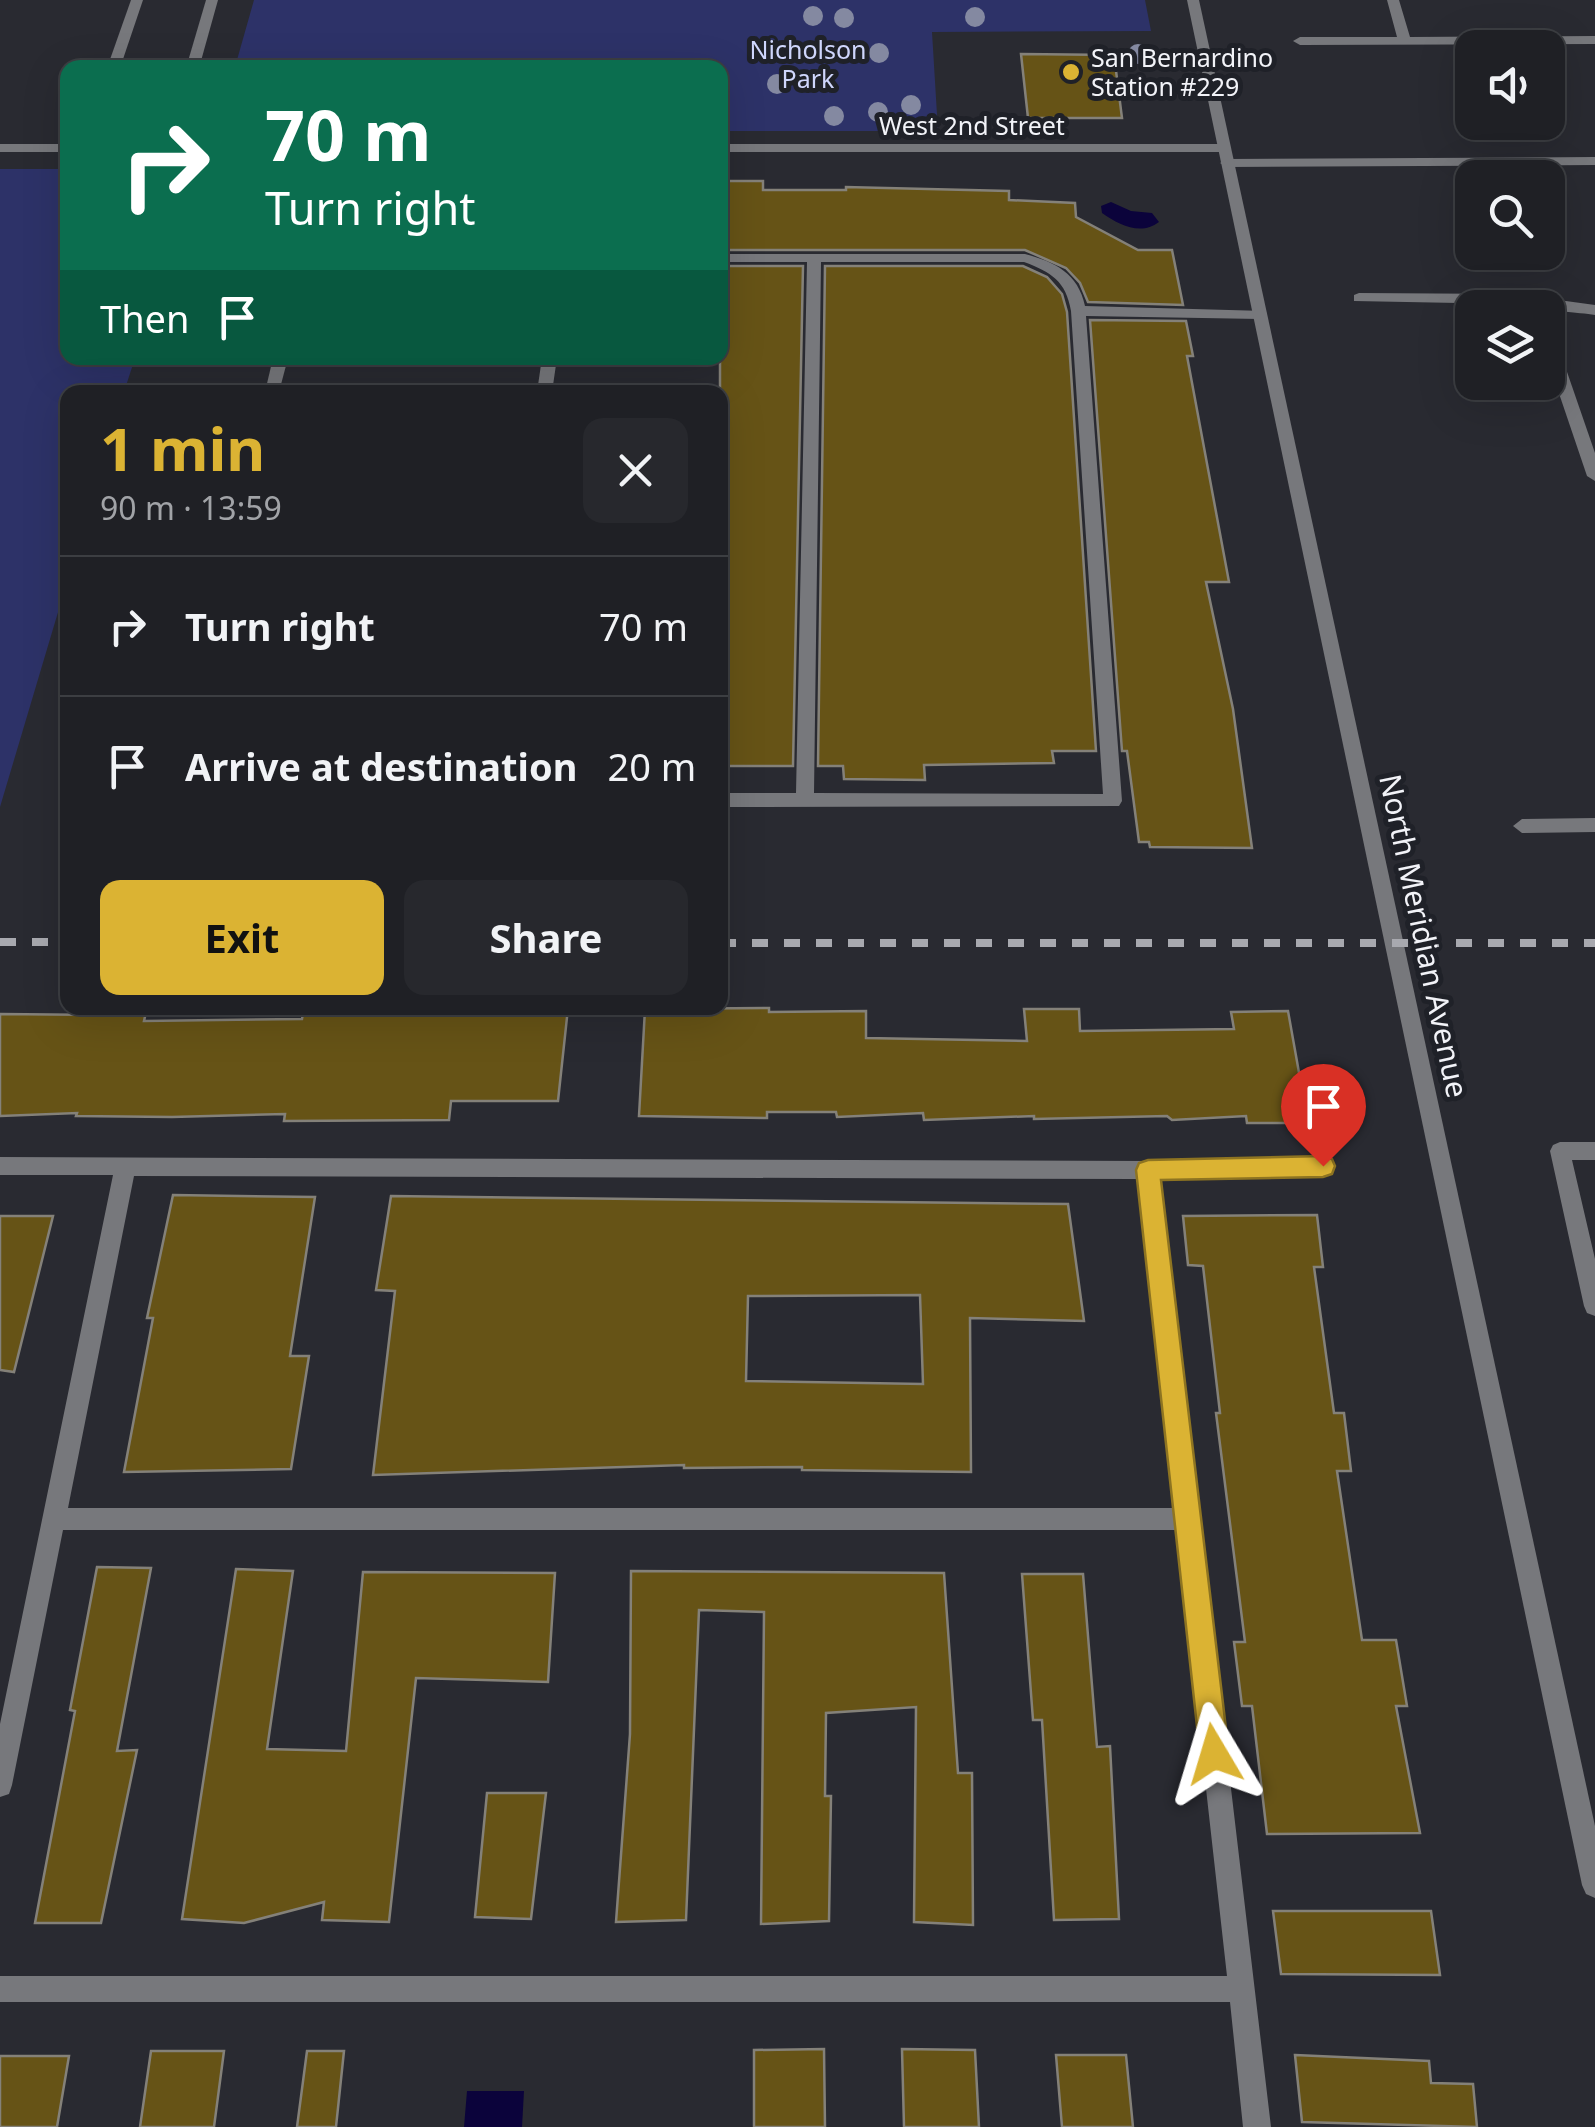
<!DOCTYPE html>
<html lang="en">
<head>
<meta charset="utf-8">
<style>
	:root { --surface:#1f2025; --page:#27282d; --text:#f1f3f6; --muted:#a1a3a7; --line:#3c3e42; --accent:#dbb333 }
	body { margin:0; font-family:"Noto Sans",sans-serif; background:var(--page); color:var(--text); height:100vh; display:flex; flex-direction:column; font-size:38px; white-space:nowrap }
	* { box-sizing:border-box; margin:0 }
	p { font-size:32px; color:var(--muted) }
	.icon { flex:none; width:55px; height:55px; fill:none; stroke:currentColor; stroke-width:2; stroke-linecap:round; stroke-linejoin:round }
	.map { position:relative; flex:1; overflow:hidden }
	.details { position:absolute; left:60px; top:385px; width:668px; height:630px; display:flex; flex-direction:column; background:var(--surface); border-radius:20px; box-shadow:0 10px 40px #0002,0 0 0 2px var(--line) }
	.details>* { flex:none }
	.top-card { position:absolute; left:60px; top:60px; width:668px; height:305px; border-radius:20px; box-shadow:0 10px 40px #0002,0 0 0 2px var(--line); background:#0b6e4f; color:#fff; overflow:hidden }
	.buttons { position:absolute; left:1455px; top:30px; display:grid; gap:20px }
	.buttons a { display:grid; place-items:center; width:110px; height:110px; border-radius:20px; background:var(--surface); box-shadow:0 10px 40px #0002,0 0 0 2px var(--line); font-size:50px }
	.pin { position:absolute; display:grid; place-items:center; width:85px; height:85px; color:#fff; margin:-102px -42px; border-radius:50% 50% 50% 0; rotate:-45deg; box-shadow:0 0 10px #0007 }
	.pin .icon { rotate:45deg }
	.me { position:absolute; width:110px; margin:-55px; rotate:353deg; stroke-linejoin:round; filter:drop-shadow(0 0 8px #0008) }
	.turn { display:flex; align-items:center; gap:35px; height:210px; padding:0 40px; font-size:45px }
	.turn .icon { width:130px; height:130px; stroke-width:2.5 }
	.turn b { display:block; font-size:70px; line-height:85px }
	.then { display:flex; align-items:center; height:95px; padding:0 40px; background:#0003; gap:20px; font-size:38px }
	.round { display:grid; place-items:center; flex:none; width:105px; height:105px; border-radius:20px; background:var(--page) }
	.head { display:flex; align-items:center; justify-content:space-between; height:170px; padding:0 40px }
	h1 { font-size:60px; font-weight:700; line-height:75px; color:var(--accent) }
	.cta { display:flex; gap:20px; margin-top:auto; padding:20px 40px }
	.cta a { flex:1; height:115px; border-radius:20px; background:var(--accent); color:#111; font-size:40px; font-weight:700; line-height:115px; text-align:center }
	.cta a+a { background:var(--page); color:var(--text) }
	ul { padding:0; list-style:none }
	li { display:flex; align-items:center; gap:30px; height:140px; padding:0 40px; border-top:2px solid var(--line) }
	li div { flex:1 }
	li b { display:block; font-size:38px }
	li em { font-style:normal }
	.map>svg:first-child { display:block }
</style>
</head>
<body>
<div class="map">
<svg width="1595" height="2127" viewBox="0 0 1595 2127">
	<rect width="100%" height="100%" fill="#292a31"/>
	<g fill="#2d3268">
		<polygon points="254,0 1145,0 1151,31 932,32 938,131 720,131 720,68 235,67"/>
		<polygon points="0,169 67,169 68,358 135,358 124,392 68,392 67,582 0,807"/>
	</g>
	<g fill="#0b033b">
		<path d="M1111,202L1131,211L1152,213L1159,222C1141,236 1119,225 1102,213L1101,206Z"/>
		<polygon points="467,2091 524,2091 522,2127 464,2127"/>
	</g>
	<g fill="#665316" stroke="#848179" stroke-width="2.5" fill-rule="evenodd">
		<polygon points="1021,54 1114,55 1122,118 1028,118"/>
		<polygon points="725,181 763,181 763,190 846,190 846,187 1009,191 1009,200 1075,203 1076,217 1138,250 1172,250 1183,305 1088,302 1080,283 1066,268 1025,250 721,250"/>
		<polygon points="720,266 803,266 793,766 720,766"/>
		<polygon points="825,266 1023,266 1047,277 1062,294 1067,312 1096,751 1052,751 1054,763 924,765 925,780 844,779 843,766 818,766"/>
		<polygon points="1090,320 1186,321 1193,356 1187,356 1229,582 1206,582 1233,709 1252,848 1150,847 1149,842 1139,842 1127,751 1122,751"/>
		<polygon points="104,1008 147,1008 144,1021 302,1019 303,1013 520,1014 520,1008 568,1008 558,1101 451,1101 449,1120 284,1121 285,1114 172,1117 76,1116 77,1113 0,1116 0,1014 102,1015"/>
		<polygon points="769,1008 769,1012 866,1011 866,1038 1027,1041 1024,1009 1079,1009 1080,1031 1234,1029 1231,1012 1288,1011 1308,1123 1247,1123 1246,1116 1172,1120 1167,1116 1034,1119 1034,1116 924,1120 923,1113 837,1117 836,1112 767,1112 767,1118 639,1116 645,1009"/>
		<polygon points="173,1195 315,1197 290,1356 309,1356 291,1469 124,1472 153,1318 147,1318"/>
		<path d="M391,1196L1068,1204L1084,1321L970,1318L971,1472L802,1470V1467L684,1468V1465L373,1475L395,1291L376,1290ZM920,1295L923,1384L746,1381L748,1296Z"/>
		<polygon points="1317,1215 1323,1267 1314,1267 1334,1413 1344,1413 1351,1471 1337,1471 1362,1640 1396,1640 1407,1706 1396,1706 1420,1833 1267,1834 1252,1706 1242,1706 1234,1642 1245,1642 1216,1413 1220,1413 1203,1266 1188,1265 1183,1216"/>
		<polygon points="0,1216 53,1216 14,1372 0,1370"/>
		<polygon points="97,1567 151,1568 117,1751 137,1750 101,1923 35,1923 75,1711 70,1710"/>
		<polygon points="236,1569 293,1571 267,1749 346,1751 363,1572 555,1573 548,1682 416,1678 389,1922 322,1920 324,1902 244,1923 182,1919"/>
		<polygon points="631,1571 944,1573 958,1773 972,1773 973,1925 914,1922 916,1707 826,1713 825,1796 831,1796 829,1921 761,1924 764,1612 699,1610 686,1920 616,1922 630,1734"/>
		<polygon points="1022,1574 1083,1574 1097,1747 1110,1746 1119,1919 1054,1920 1042,1720 1033,1720"/>
		<polygon points="487,1793 546,1793 531,1919 475,1917"/>
		<polygon points="1273,1911 1431,1911 1440,1975 1281,1974"/>
		<polygon points="824,2049 825,2127 754,2127 754,2050"/>
		<polygon points="902,2049 975,2050 979,2127 904,2127"/>
		<polygon points="151,2051 224,2051 214,2127 140,2127"/>
		<polygon points="307,2051 344,2051 336,2127 297,2127"/>
		<polygon points="1056,2055 1126,2055 1133,2127 1062,2127"/>
		<polygon points="1295,2055 1429,2061 1431,2083 1473,2084 1477,2127 1302,2122"/>
		<polygon points="0,2056 69,2056 57,2127 0,2127"/>
	</g>
	<g fill="none" stroke-linecap="round" stroke-linejoin="round">
		<g fill="#77787c" fill-rule="evenodd">
			<polygon points="131,0 143,0 120,68 107,68"/>
			<polygon points="206,0 218,0 199,68 186,68"/>
			<polygon points="1387,0 1399,0 1410,37 1595,36 1595,44 1300,45 1293,41 1300,37 1397,37"/>
			<path d="M720,254H1025C1055,262 1078,273 1085,306L1265,311L1267,314L1260,319L1086,316L1122,801L1119,806L720,807V793H796L807,262H720ZM821,262H1024C1051,272 1066,281 1071,311L1103,794L814,793Z"/>
			<path d="M1359,293L1514,294L1595,305V315C1575,312 1522,309 1511,304L1354,301V295Z"/>
			<polygon points="1548,335 1556,340 1595,453 1595,481 1587,476 1548,361"/>
			<polygon points="273,358 288,358 279,392 265,392"/>
			<polygon points="542,358 557,358 552,392 537,392"/>
			<polygon points="1595,818 1595,832 1522,833 1513,826 1522,819"/>
			<polygon points="1560,1142 1595,1142 1595,1160 1572,1160 1595,1259 1595,1316 1587,1313 1584,1306 1550,1151 1553,1145"/>
			<path d="M0,1157L1148,1161L1323,1158L1330,1161L1333,1167L1330,1173L1323,1176L1159,1179L1271,2127H1243L1230,2002H0V1976H1227L1177,1530H63L12,1785L9,1794L0,1797V1724L113,1175H0ZM134,1176L1139,1179L1175,1508H68Z"/>
		</g>
		<g fill="#77787c" fill-rule="evenodd">
			<rect x="0" y="144" width="68" height="8"/>
			<polygon points="720,144 1224,144 1231,148 1224,152 720,152"/>
			<polygon points="1595,157 1595,165 1227,167 1220,163 1227,159"/>
		</g>
		<polygon fill="#77787c" fill-rule="evenodd" points="1187,0 1199,0 1595,1826 1595,1898 1586,1894 1582,1885"/>
		<g stroke="#a8a9af" stroke-width="8" stroke-dasharray="16 16" stroke-linecap="butt">
			<polyline points="0,942 68,942"/>
			<polyline points="720,943 1595,943"/>
		</g>
	</g>
	<g fill="#8489a1">
		<circle cx="813" cy="16" r="10"/>
		<circle cx="975" cy="17" r="10"/>
		<circle cx="844" cy="18" r="10"/>
		<circle cx="771" cy="51" r="10"/>
		<circle cx="830" cy="52" r="10"/>
		<circle cx="879" cy="53" r="10"/>
		<circle cx="1138" cy="54" r="10"/>
		<circle cx="777" cy="84" r="10"/>
		<circle cx="1155" cy="89" r="10"/>
		<circle cx="911" cy="105" r="10"/>
		<circle cx="878" cy="112" r="10"/>
		<circle cx="834" cy="116" r="10"/>
	</g>
	<polygon fill="#dbb333" stroke="#8e7421" stroke-width="2.5" points="1323,1156 1332,1159 1335,1166 1332,1174 1323,1177 1161,1180 1229,1754 1224,1764 1214,1768 1205,1764 1200,1754 1136,1170 1139,1163 1148,1160"/>
	<circle fill="#dbb333" stroke="#1f2128" stroke-width="4" cx="1071" cy="72" r="10"/>
	<g text-anchor="middle" stroke-width="10" stroke-linejoin="round" paint-order="stroke">
		<g font-size="25" fill="#cfd6fc" stroke="#1f2128">
			<text x="808" y="59">Nicholson<tspan x="808" dy="29">Park</tspan></text>
		</g>
		<g font-size="25" fill="#f2f3f8" stroke="#1f2128" text-anchor="start">
			<text x="1091" y="67">San Bernardino<tspan x="1091" dy="29">Station #229</tspan></text>
		</g>
		<g font-size="25" fill="#f2f3f8" stroke="#1f2128">
			<text x="972" y="135">West 2nd Street</text>
		</g>
		<g font-size="30" fill="#f2f3f8" stroke="#1f2128">
			<text transform="translate(1423 936) rotate(78)" y="10">North Meridian Avenue</text>
		</g>
	</g>
</svg>
<div class="buttons">
<a><svg class="icon" aria-label="sound" viewBox="0 0 24 24"><path d="M4 9h4l5-4v14l-5-4H4zM17 9q2 3 0 6"/></svg></a>
<a><svg class="icon" aria-label="search" viewBox="0 0 24 24"><circle cx="10" cy="10" r="6"/><path d="M15 15l6 6"/></svg></a>
<a><svg class="icon" aria-label="layers" viewBox="0 0 24 24"><path d="M12 4l9 5-9 5-9-5zM3 14l9 5 9-5"/></svg></a>
</div>
<div class="pin" style="left:1323px;top:1166px;background:#d93025"><svg class="icon" aria-label="arrive" viewBox="0 0 24 24"><path d="M6 21V4h12l-3 4 3 4H6"/></svg></div>
<svg class="me" style="left:1214px;top:1754px" viewBox="-20 -20 40 40"><path d="M0-17L14 15 0 8-14 15z" fill="#dbb333" stroke="#fff" stroke-width="4"/></svg>
<div class="top-card">
<div class="turn"><svg class="icon" aria-label="right" viewBox="0 0 24 24"><path d="M7 20v-9h11M14 6l5 5-5 5"/></svg><div><b>70 m</b>Turn right</div></div>
<div class="then">Then<svg class="icon" aria-label="arrive" viewBox="0 0 24 24"><path d="M6 21V4h12l-3 4 3 4H6"/></svg></div>
</div>
<section class="details">
<div class="head"><div><h1>1 min</h1><p>90 m · 13:59</p></div><a class="round"><svg class="icon" aria-label="close" viewBox="0 0 24 24"><path d="M6 6l12 12M18 6L6 18"/></svg></a></div>
<ul>
<li><svg class="icon" aria-label="right" viewBox="0 0 24 24"><path d="M7 20v-9h11M14 6l5 5-5 5"/></svg><div><b>Turn right</b></div><em>70 m</em></li>
<li><svg class="icon" aria-label="arrive" viewBox="0 0 24 24"><path d="M6 21V4h12l-3 4 3 4H6"/></svg><div><b>Arrive at destination</b></div><em>20 m</em></li>
</ul>
<div class="cta"><a>Exit</a><a>Share</a></div>
</section>
</div>
</body>
</html>
